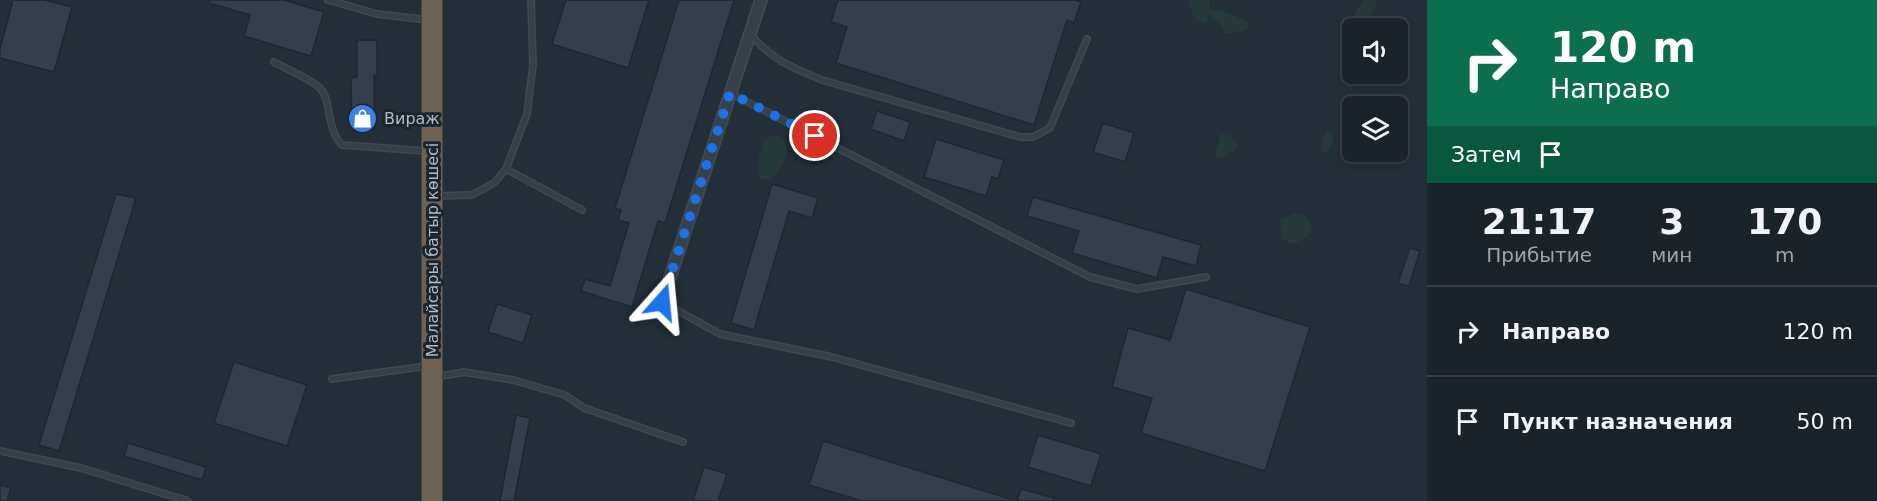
<!DOCTYPE html>
<html lang="ru">
<head>
<meta charset="utf-8">
<style>
	:root { --surface:#1a222a; --page:#272f36; --text:#f1f3f6; --muted:#9fa4a8; --line:#383f47 }
	body { margin:0; font-family:"DejaVu Sans",sans-serif; background:var(--page); color:var(--text); height:100vh; display:flex; flex-direction:column; font-size:22px; white-space:nowrap }
	* { box-sizing:border-box; margin:0 }
	p { font-size:20px; color:var(--muted) }
	.icon { flex:none; width:33px; height:33px; fill:none; stroke:currentColor; stroke-width:2; stroke-linecap:round; stroke-linejoin:round }
	.map { position:relative; flex:1; overflow:hidden }
	.side { display:flex; flex-direction:column; background:var(--surface); width:450px }
	.side>* { flex:none }
	.guide { background:#0b6e4f; color:#fff; overflow:hidden }
	.fabs { position:absolute; left:1342px; top:18px; display:grid; gap:12px }
	.fabs a { display:grid; place-items:center; width:66px; height:66px; border-radius:9px; background:var(--surface); box-shadow:0 3px 9px #0003,0 0 0 2px var(--line); font-size:30px }
	.pin { position:absolute; display:grid; place-items:center; width:51px; height:51px; color:#fff; margin:-26px; border:3px solid #fff; border-radius:50%; box-shadow:0 2px 6px #0007 }
	.me { position:absolute; width:66px; margin:-33px; rotate:18deg; stroke-linejoin:round; filter:drop-shadow(0 0 4px #0008) }
	.turn { display:flex; align-items:center; gap:21px; height:126px; padding:0 24px; font-size:27px }
	.turn .icon { width:78px; height:78px; stroke-width:2.5 }
	.turn b { display:block; font-size:42px; line-height:51px }
	.then { display:flex; align-items:center; height:57px; padding:0 24px; background:#0003; gap:12px; font-size:22px }
	.eta { display:flex; justify-content:space-evenly; align-items:center; height:102px; text-align:center }
	.eta b { font-size:36px; font-weight:700; line-height:42px }
	ul { padding:0; list-style:none }
	li { display:flex; align-items:center; gap:18px; height:90px; padding:0 24px; border-top:2px solid var(--line) }
	li div { flex:1 }
	li b { display:block; font-size:22px }
	li em { font-style:normal }
	main { display:flex; flex:1; min-height:0 }
	.map>svg:first-child { display:block }
</style>
</head>
<body>
<main>
<div class="map">
<svg width="1427" height="501" viewBox="0 0 1427 501">
	<rect width="100%" height="100%" fill="#222e38"/>
	<g fill="#243939">
		<polygon points="1189,0 1210,0 1209,9 1223,11 1251,23 1246,31 1225,34 1221,25 1209,15 1206,24 1195,20 1188,2"/>
		<polygon points="1363,0 1378,0 1373,10 1369,28 1353,28 1353,74 1360,74 1352,90 1347,86 1345,75 1348,26"/>
		<polygon points="1328,130 1334,135 1331,146 1327,153 1321,150 1322,140"/>
		<path d="M1221,134C1231,134 1235,138 1239,147L1225,157L1218,158L1215,153Z"/>
		<polygon points="776,135 784,140 788,152 778,173 768,180 760,178 757,163 765,138"/>
		<path d="M1294,213C1306,214 1310,218 1312,230L1307,237L1293,244L1282,239L1280,225L1281,219Z"/>
	</g>
	<g fill="#32404c" stroke="#1d2730" stroke-width="1.5">
		<polygon points="13,0 45,0 72,7 54,72 0,58 0,49"/>
		<polygon points="210,0 284,0 324,12 311,56 244,36 250,15 209,3"/>
		<polygon points="566,0 649,0 628,68 552,44"/>
		<polygon points="679,0 734,0 665,223 658,221 632,307 581,291 585,279 610,286 629,223 618,220 621,210 615,208"/>
		<polygon points="838,0 1074,0 1081,2 1074,23 1067,20 1034,125 836,63 847,27 831,22"/>
		<polygon points="357,40 377,40 377,75 374,75 375,129 352,130 351,78 357,77"/>
		<polygon points="877,111 910,122 904,141 871,129"/>
		<polygon points="1103,123 1134,133 1125,162 1093,152"/>
		<polygon points="936,139 1004,160 998,179 992,177 986,196 924,177"/>
		<polygon points="772,184 818,198 812,218 789,211 754,330 731,323"/>
		<polygon points="116,194 136,198 59,451 39,445"/>
		<polygon points="1033,197 1201,245 1196,266 1163,257 1157,278 1072,253 1079,231 1027,216"/>
		<polygon points="1410,248 1420,251 1409,286 1398,283"/>
		<polygon points="1186,289 1310,327 1265,471 1141,433 1152,398 1112,387 1128,328 1170,340"/>
		<polygon points="497,304 532,315 523,343 488,332"/>
		<polygon points="234,362 307,385 287,446 214,423"/>
		<polygon points="516,415 530,418 514,501 500,501"/>
		<polygon points="1038,435 1101,454 1091,486 1028,467"/>
		<polygon points="823,441 1010,499 1010,501 862,501 809,485"/>
		<polygon points="128,443 206,467 202,480 124,456"/>
		<polygon points="704,467 727,474 718,501 693,501"/>
		<polygon points="0,485 11,488 7,501 0,501"/>
		<polygon points="1021,489 1054,498 1054,501 1017,501"/>
	</g>
	<g fill="none" stroke-linecap="round" stroke-linejoin="round">
		<defs>
			<g id="lane">
				<polyline points="328,0 377,14 428,20"/>
				<path d="M751,35C774,61 791,67 822,80L1020,137H1033L1050,128L1087,39"/>
				<path d="M274,62C285,68 312,80 320,88C332,101 326,129 342,145L427,151"/>
				<polyline points="730,93 1090,277 1137,289 1206,277"/>
				<polyline points="506,169 582,210"/>
				<polyline points="437,196 472,195 494,183 506,169 527,114 533,65 531,0"/>
				<polyline points="662,302 720,334 832,357 1071,423"/>
				<polyline points="436,377 464,372 513,380 565,395 584,408 683,442"/>
				<polyline points="332,379 427,366"/>
				<polyline points="0,451 81,468 188,501"/>
			</g>
			<polyline id="street" points="662,302 761,0"/>
			<polyline id="highway" points="432,501 432,0"/>
		</defs>
		<use href="#lane" stroke="#3f4952" stroke-width="8"/>
		<use href="#street" stroke="#3f4952" stroke-width="14"/>
		<use href="#highway" stroke="#414b54" stroke-width="22"/>
		<use href="#lane" stroke="#364049" stroke-width="5"/>
		<use href="#street" stroke="#364049" stroke-width="10"/>
		<use href="#highway" stroke="#6e6153" stroke-width="20"/>
	</g>
	<g fill="none" stroke-linecap="round" stroke-linejoin="round">
		<polyline stroke="#1a73e8" stroke-width="10" stroke-dasharray="0 18" points="662,302 730,93 815,136"/>
	</g>
	<defs>
		<symbol id="shop-disc" viewBox="-11 -11 22 22"><circle r="9.5" fill="#3f7fe0" stroke="#1b252d"/><path d="M-5-2.5h2.3a2.7 3.5 0 0 1 5.4 0H5L5.5 6h-11ZM-1.5-2.5h3a1.5 2.3 0 0 0-3 0Z" fill="#fff"/></symbol>
	</defs>
	<g fill-rule="evenodd">
		<use href="#shop-disc" x="346" y="102" width="33" height="33"/>
	</g>
	<g text-anchor="middle" stroke-width="6" stroke-linejoin="round" paint-order="stroke">
		<g font-size="16" fill="#b1bbc5" stroke="#1b252d" text-anchor="start">
			<text x="384" y="124">Вираж</text>
		</g>
		<g font-size="16" fill="#b1bbc5" stroke="#1b252d">
			<text transform="translate(432 250) rotate(-90)" y="6">Малайсары батыр көшесі</text>
		</g>
	</g>
</svg>
<div class="fabs">
<a><svg class="icon" aria-label="sound" viewBox="0 0 24 24"><path d="M4 9h4l5-4v14l-5-4H4zM17 9q2 3 0 6"/></svg></a>
<a><svg class="icon" aria-label="layers" viewBox="0 0 24 24"><path d="M12 4l9 5-9 5-9-5zM3 14l9 5 9-5"/></svg></a>
</div>
<div class="pin" style="left:815px;top:136px;background:#d93025"><svg class="icon" aria-label="arrive" viewBox="0 0 24 24"><path d="M6 21V4h12l-3 4 3 4H6"/></svg></div>
<svg class="me" style="left:662px;top:302px" viewBox="-20 -20 40 40"><path d="M0-17L14 15 0 8-14 15z" fill="#1a73e8" stroke="#fff" stroke-width="4"/></svg>
</div>
<section class="side">
<div class="guide">
<div class="turn"><svg class="icon" aria-label="right" viewBox="0 0 24 24"><path d="M7 20v-9h11M14 6l5 5-5 5"/></svg><div><b>120 m</b>Направо</div></div>
<div class="then">Затем<svg class="icon" aria-label="arrive" viewBox="0 0 24 24"><path d="M6 21V4h12l-3 4 3 4H6"/></svg></div>
</div>
<div class="eta">
<div><b>21:17</b><p>Прибытие</p></div>
<div><b>3</b><p>мин</p></div>
<div><b>170</b><p>m</p></div>
</div>
<ul>
<li><svg class="icon" aria-label="right" viewBox="0 0 24 24"><path d="M7 20v-9h11M14 6l5 5-5 5"/></svg><div><b>Направо</b></div><em>120 m</em></li>
<li><svg class="icon" aria-label="arrive" viewBox="0 0 24 24"><path d="M6 21V4h12l-3 4 3 4H6"/></svg><div><b>Пункт назначения</b></div><em>50 m</em></li>
</ul>
</section>
</main>
</body>
</html>
